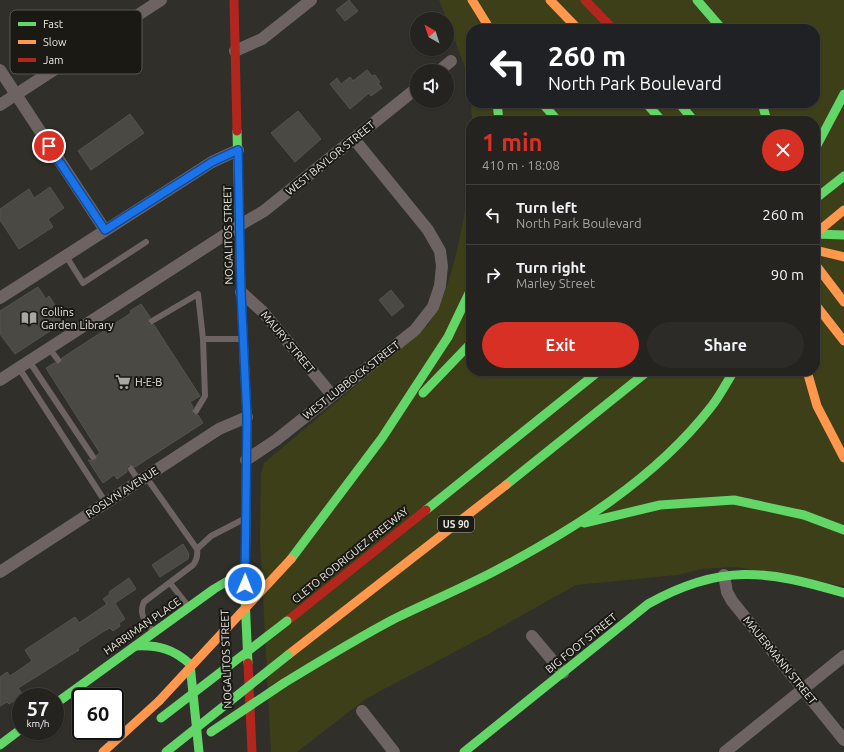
<!DOCTYPE html>
<html lang="en">
<head>
<meta charset="utf-8">
<style>
	:root { --surface:#24231f; --page:#2c2b28; --text:#f1f3f6; --muted:#a3a4a4; --line:#41403d; --accent:#d93025 }
	body { margin:0; font-family:Ubuntu,sans-serif; background:var(--page); color:var(--text); height:100vh; display:flex; flex-direction:column; font-size:15px; white-space:nowrap }
	* { box-sizing:border-box; margin:0 }
	p { font-size:13px; color:var(--muted) }
	.icon { flex:none; width:22px; height:22px; fill:none; stroke:currentColor; stroke-width:2; stroke-linecap:round; stroke-linejoin:round }
	.map { position:relative; flex:1; overflow:hidden }
	.drawer { position:absolute; left:466px; top:116px; width:354px; height:260px; display:flex; flex-direction:column; background:var(--surface); border-radius:16px; box-shadow:0 1px 3px #0004,0 0 0 1px var(--line) }
	.drawer>* { flex:none }
	.top-card { position:absolute; left:466px; top:24px; width:354px; height:84px; border-radius:16px; box-shadow:0 1px 3px #0004,0 0 0 1px var(--line); background:#202124; color:#fff; overflow:hidden }
	.needle { width:26px; rotate:321deg }
	.fabs { position:absolute; left:410px; top:12px; display:grid; gap:8px }
	.fabs a { display:grid; place-items:center; width:44px; height:44px; border-radius:50%; background:var(--surface); box-shadow:0 1px 3px #0004,0 0 0 1px var(--line); font-size:20px }
	.speed { position:absolute; left:12px; top:688px; display:flex; gap:8px; font-size:20px; font-weight:700; text-align:center }
	.speed>* { display:grid; place-content:center; width:52px; height:52px; border-radius:50%; background:var(--surface); box-shadow:0 1px 3px #0004,0 0 0 1px var(--line); line-height:1 }
	.speed small { font-size:10px; font-weight:400 }
	.speed .limit { border:2px solid #111; border-radius:6px; background:#fff; color:#111 }
	.pin { position:absolute; display:grid; place-items:center; width:34px; height:34px; color:#fff; margin:-17px; border:2px solid #fff; border-radius:50%; box-shadow:0 1px 4px #0007 }
	.me { position:absolute; width:44px; margin:-22px; rotate:1deg; stroke-linejoin:round; filter:drop-shadow(0 0 3px #0008) }
	.turn { display:flex; align-items:center; gap:14px; height:84px; padding:0 16px; font-size:18px }
	.turn .icon { width:52px; height:52px; stroke-width:2.5 }
	.turn b { display:block; font-size:28px; line-height:34px }
	.round { display:grid; place-items:center; flex:none; width:42px; height:42px; border-radius:21px; background:var(--page) }
	.overview { display:flex; align-items:center; justify-content:space-between; height:68px; padding:0 16px }
	h1 { font-size:24px; font-weight:700; line-height:30px; color:var(--accent) }
	.cta { display:flex; gap:8px; margin-top:auto; padding:8px 16px }
	.cta a { flex:1; height:46px; border-radius:24px; background:var(--accent); color:#fff; font-size:16px; font-weight:700; line-height:46px; text-align:center }
	.cta a+a { background:var(--page); color:var(--text) }
	ul { padding:0; list-style:none }
	li { display:flex; align-items:center; gap:12px; height:60px; padding:0 16px; border-top:1px solid var(--line) }
	li div { flex:1 }
	li b { display:block; font-size:15px }
	li em { font-style:normal }
	.map>svg:first-child { display:block }
</style>
</head>
<body>
<div class="map">
<svg width="844" height="752" viewBox="0 0 844 752">
	<rect width="100%" height="100%" fill="#302f29"/>
	<path fill="#3d3f19" d="M439,0H844V586L735,567L702,569L677,575L576,585L485,636L367,698L297,752H271L260,540L261,473L264,463L428,325C454,287 462,224 471,179V371H815V121H472L471,103H815V29H471V98L470,80Z"/>
	<g fill="#4a4944" stroke="#54534e">
		<polygon points="349,0 358,11 345,21 336,10"/>
		<polygon points="367,70 372,76 375,75 380,82 378,83 382,88 371,96 369,93 350,109 330,84 337,78 341,84 350,77 353,81"/>
		<polygon points="298,111 321,139 295,162 271,133"/>
		<polygon points="130,114 144,133 91,170 78,151"/>
		<polygon points="50,187 64,208 48,219 53,227 19,249 0,220 0,209 29,189 34,198"/>
		<polygon points="38,287 46,299 49,296 58,310 55,312 62,323 15,354 0,334 0,311"/>
		<polygon points="391,290 404,306 392,316 379,300"/>
		<polygon points="141,304 150,317 148,324 154,325 200,396 190,402 193,407 192,414 198,415 203,423 135,467 129,465 127,467 127,472 117,479 114,475 103,483 88,460 95,461 97,455 100,453 46,368 54,363 60,364 62,358 131,313 130,311"/>
		<polygon points="183,544 189,554 188,559 160,577 152,565"/>
		<polygon points="129,578 136,589 115,603 125,619 119,623 120,626 113,631 110,628 104,631 78,648 79,650 18,688 23,695 9,704 7,702 0,706 0,677 7,672 10,676 32,661 25,650 75,617 79,623 107,604 103,599 110,594 109,592"/>
	</g>
	<g fill="none" stroke-linecap="round" stroke-linejoin="round">
		<g stroke="#6d6362" stroke-width="6">
			<polyline points="66,256 83,283 146,242"/>
			<polyline points="152,321 198,294 203,339 241,339"/>
			<polyline points="49,348 58,360"/>
			<polyline points="29,361 93,457"/>
			<polyline points="19,368 106,503"/>
			<polyline points="196,411 205,396 203,339"/>
			<polyline points="131,469 139,481"/>
			<path d="M146,477L197,549C198,556 197,560 193,565L144,602C138,615 146,622 154,632"/>
			<polyline points="197,549 211,536 244,519"/>
			<polyline points="170,583 189,607"/>
		</g>
		<g stroke="#6d6362" stroke-width="12">
			<polyline points="235,51 262,39 311,0"/>
			<polyline points="0,70 105,230"/>
			<polyline points="439,71 451,61"/>
			<polyline points="0,105 161,0"/>
			<polyline points="241,292 263,312 332,395"/>
			<polyline points="0,298 212,162 238,150"/>
			<polyline points="0,380 240,225 264,211 417,88"/>
			<polyline points="246,460 276,440 415,330 433,307 440,286 442,266 440,251 428,230 354,139"/>
			<polyline points="0,572 219,429 247,417"/>
			<polyline points="724,575 727,592 732,601 844,740"/>
			<polyline points="532,636 563,673"/>
			<polyline points="362,711 394,752"/>
			<polyline points="725,752 844,656"/>
		</g>
		<g stroke="#63d668" stroke-width="9">
			<polyline points="697,0 722,29"/>
			<polyline points="497,103 499,121"/>
			<polyline points="542,103 558,121"/>
			<polyline points="646,103 662,121"/>
			<polyline points="679,103 694,121"/>
			<polyline points="762,103 767,121"/>
			<polyline points="237,131 241,292 247,417 245,598 248,663"/>
			<polyline points="815,149 844,94"/>
			<polyline points="815,199 844,176"/>
			<polyline points="815,234 844,235"/>
			<polyline points="423,393 471,343"/>
			<polyline points="506,485 648,371"/>
			<polyline points="426,510 599,371"/>
			<polyline points="584,523 660,505 734,500 804,515 844,530"/>
			<polyline points="291,559 382,438 448,337 471,289"/>
			<path d="M136,646C159,645 173,649 190,664L199,752"/>
			<path d="M284,683C320,661 356,639 394,619C427,603 460,589 493,572C573,530 655,479 711,407C720,396 726,383 734,371"/>
			<polyline points="55,704 214,589 246,570"/>
			<polyline points="0,745 21,729"/>
			<path d="M464,752L648,604C721,563 766,570 844,593"/>
		</g>
		<g stroke="#ff974d" stroke-width="9">
			<polyline points="472,0 490,29"/>
			<polyline points="550,0 578,29"/>
			<polyline points="815,250 844,257"/>
			<polyline points="815,264 844,302"/>
			<polyline points="815,304 844,341"/>
			<polyline points="807,371 817,406 844,458"/>
			<polyline points="288,655 506,485"/>
			<polyline points="103,752 159,701"/>
		</g>
		<g stroke="#b3261e" stroke-width="9">
			<polyline points="234,0 237,131"/>
			<polyline points="585,0 613,29"/>
			<polyline points="287,621 426,510"/>
			<polyline points="248,663 252,752"/>
		</g>
		<g stroke="#63d668" stroke-width="9">
			<polyline points="161,718 287,621"/>
			<polyline points="211,732 284,683"/>
			<polyline points="166,752 288,655"/>
		</g>
		<g stroke="#ff974d" stroke-width="9">
			<polyline points="815,234 844,210"/>
			<polyline points="159,701 291,559"/>
		</g>
	</g>
	<g fill="none" stroke-linecap="round" stroke-linejoin="round">
		<defs>
			<polyline id="route" points="49,146 105,230 212,162 238,150 241,292 247,417 245,584"/>
		</defs>
		<use href="#route" stroke="#114b97" stroke-width="10"/>
		<use href="#route" stroke="#1a73e8" stroke-width="7"/>
	</g>
	<defs>
		<symbol id="library-bare" viewBox="-9 -9 18 18"><path d="M-6-4Q-3-5.5-.7-3.5V5Q-3 3-6 4ZM6-4Q3-5.5 .7-3.5V5Q3 3 6 4Z" fill="#a8a7a0" stroke="#1a1914" stroke-width="2.5" paint-order="stroke"/></symbol>
		<symbol id="supermarket-bare" viewBox="-9 -9 18 18"><path d="M-6-5.5h2.5l.6 2H6L4.5 2H-2.5L-4.4-4H-6ZM-1.5 3.2a1.3 1.3 0 1 0 .1 0ZM3 3.2a1.3 1.3 0 1 0 .1 0Z" fill="#a8a7a0" stroke="#1a1914" stroke-width="2.5" paint-order="stroke"/></symbol>
	</defs>
	<g fill-rule="evenodd">
		<use href="#library-bare" x="18" y="307" width="22" height="22"/>
		<use href="#supermarket-bare" x="112" y="371" width="22" height="22"/>
	</g>
	<g text-anchor="middle" stroke-width="4" stroke-linejoin="round" paint-order="stroke">
		<rect fill="#1a1914" stroke="#aaa9a3" stroke-width="1" x="438" y="516" width="36" height="16" rx="3"/>
		<g font-size="10" font-weight="bold" fill="#e8e7e0">
			<text x="456" y="528">US 90</text>
		</g>
		<g font-size="11" fill="#e8e7e0" stroke="#1a1914">
			<text transform="translate(330 158) rotate(-39)" y="4">WEST BAYLOR STREET</text>
			<text transform="translate(228 235) rotate(-91)" y="4">NOGALITOS STREET</text>
			<text transform="translate(288 342) rotate(50)" y="4">MAURY STREET</text>
			<text transform="translate(351 380) rotate(-38)" y="4">WEST LUBBOCK STREET</text>
			<text transform="translate(122 492) rotate(-33)" y="4">ROSLYN AVENUE</text>
			<text transform="translate(350 555) rotate(-39)" y="4">CLETO RODRIGUEZ FREEWAY</text>
			<text transform="translate(142 626) rotate(-35)" y="4">HARRIMAN PLACE</text>
			<text transform="translate(581 643) rotate(-39)" y="4">BIG FOOT STREET</text>
			<text transform="translate(226 659) rotate(-92)" y="4">NOGALITOS STREET</text>
			<text transform="translate(780 660) rotate(51)" y="4">MAUERMANN STREET</text>
		</g>
		<g font-size="11" fill="#e8e7e0" stroke="#1a1914" text-anchor="start">
			<text x="41" y="316">Collins<tspan x="41" dy="13">Garden Library</tspan></text>
			<text x="135" y="386">H-E-B</text>
		</g>
	</g>
	<rect x="10" y="10" width="132" height="64" rx="6" fill="#1a1914" stroke="#585751" stroke-width="1"/>
	<rect x="18" y="22" width="18" height="4" fill="#63d668"/>
	<rect x="18" y="40" width="18" height="4" fill="#ff974d"/>
	<rect x="18" y="58" width="18" height="4" fill="#b3261e"/>
	<g font-size="11" fill="#e8e7e0">
		<text x="43" y="28">Fast</text>
		<text x="43" y="46">Slow</text>
		<text x="43" y="64">Jam</text>
	</g>
</svg>
<div class="fabs">
<a><svg class="needle" viewBox="-14 -14 28 28"><path d="M0-13l5 13h-10z" fill="#e53935"/><path d="M0 13l5-13h-10z" fill="#a3a4a4"/></svg></a>
<a><svg class="icon" aria-label="sound" viewBox="0 0 24 24"><path d="M4 9h4l5-4v14l-5-4H4zM17 9q2 3 0 6"/></svg></a>
</div>
<div class="speed"><div>57<small>km/h</small></div><div class="limit">60</div></div>
<div class="pin" style="left:49px;top:146px;background:#d93025"><svg class="icon" aria-label="arrive" viewBox="0 0 24 24"><path d="M6 21V4h12l-3 4 3 4H6"/></svg></div>
<svg class="me" style="left:245px;top:584px" viewBox="-20 -20 40 40"><circle r="17" fill="#1a73e8" stroke="#fff" stroke-width="3"/><path d="M0-11L8 9 0 5-8 9z" fill="#fff"/></svg>
<div class="top-card">
<div class="turn"><svg class="icon" aria-label="left" viewBox="0 0 24 24"><path d="M17 20v-9H6M10 6l-5 5 5 5"/></svg><div><b>260 m</b>North Park Boulevard</div></div>
</div>
<section class="drawer">
<div class="overview"><div><h1>1 min</h1><p>410 m · 18:08</p></div><a class="round" style="background:#d93025;color:#fff"><svg class="icon" aria-label="close" viewBox="0 0 24 24"><path d="M6 6l12 12M18 6L6 18"/></svg></a></div>
<ul>
<li><svg class="icon" aria-label="left" viewBox="0 0 24 24"><path d="M17 20v-9H6M10 6l-5 5 5 5"/></svg><div><b>Turn left</b><p>North Park Boulevard</p></div><em>260 m</em></li>
<li><svg class="icon" aria-label="right" viewBox="0 0 24 24"><path d="M7 20v-9h11M14 6l5 5-5 5"/></svg><div><b>Turn right</b><p>Marley Street</p></div><em>90 m</em></li>
</ul>
<div class="cta"><a>Exit</a><a>Share</a></div>
</section>
</div>
</body>
</html>
